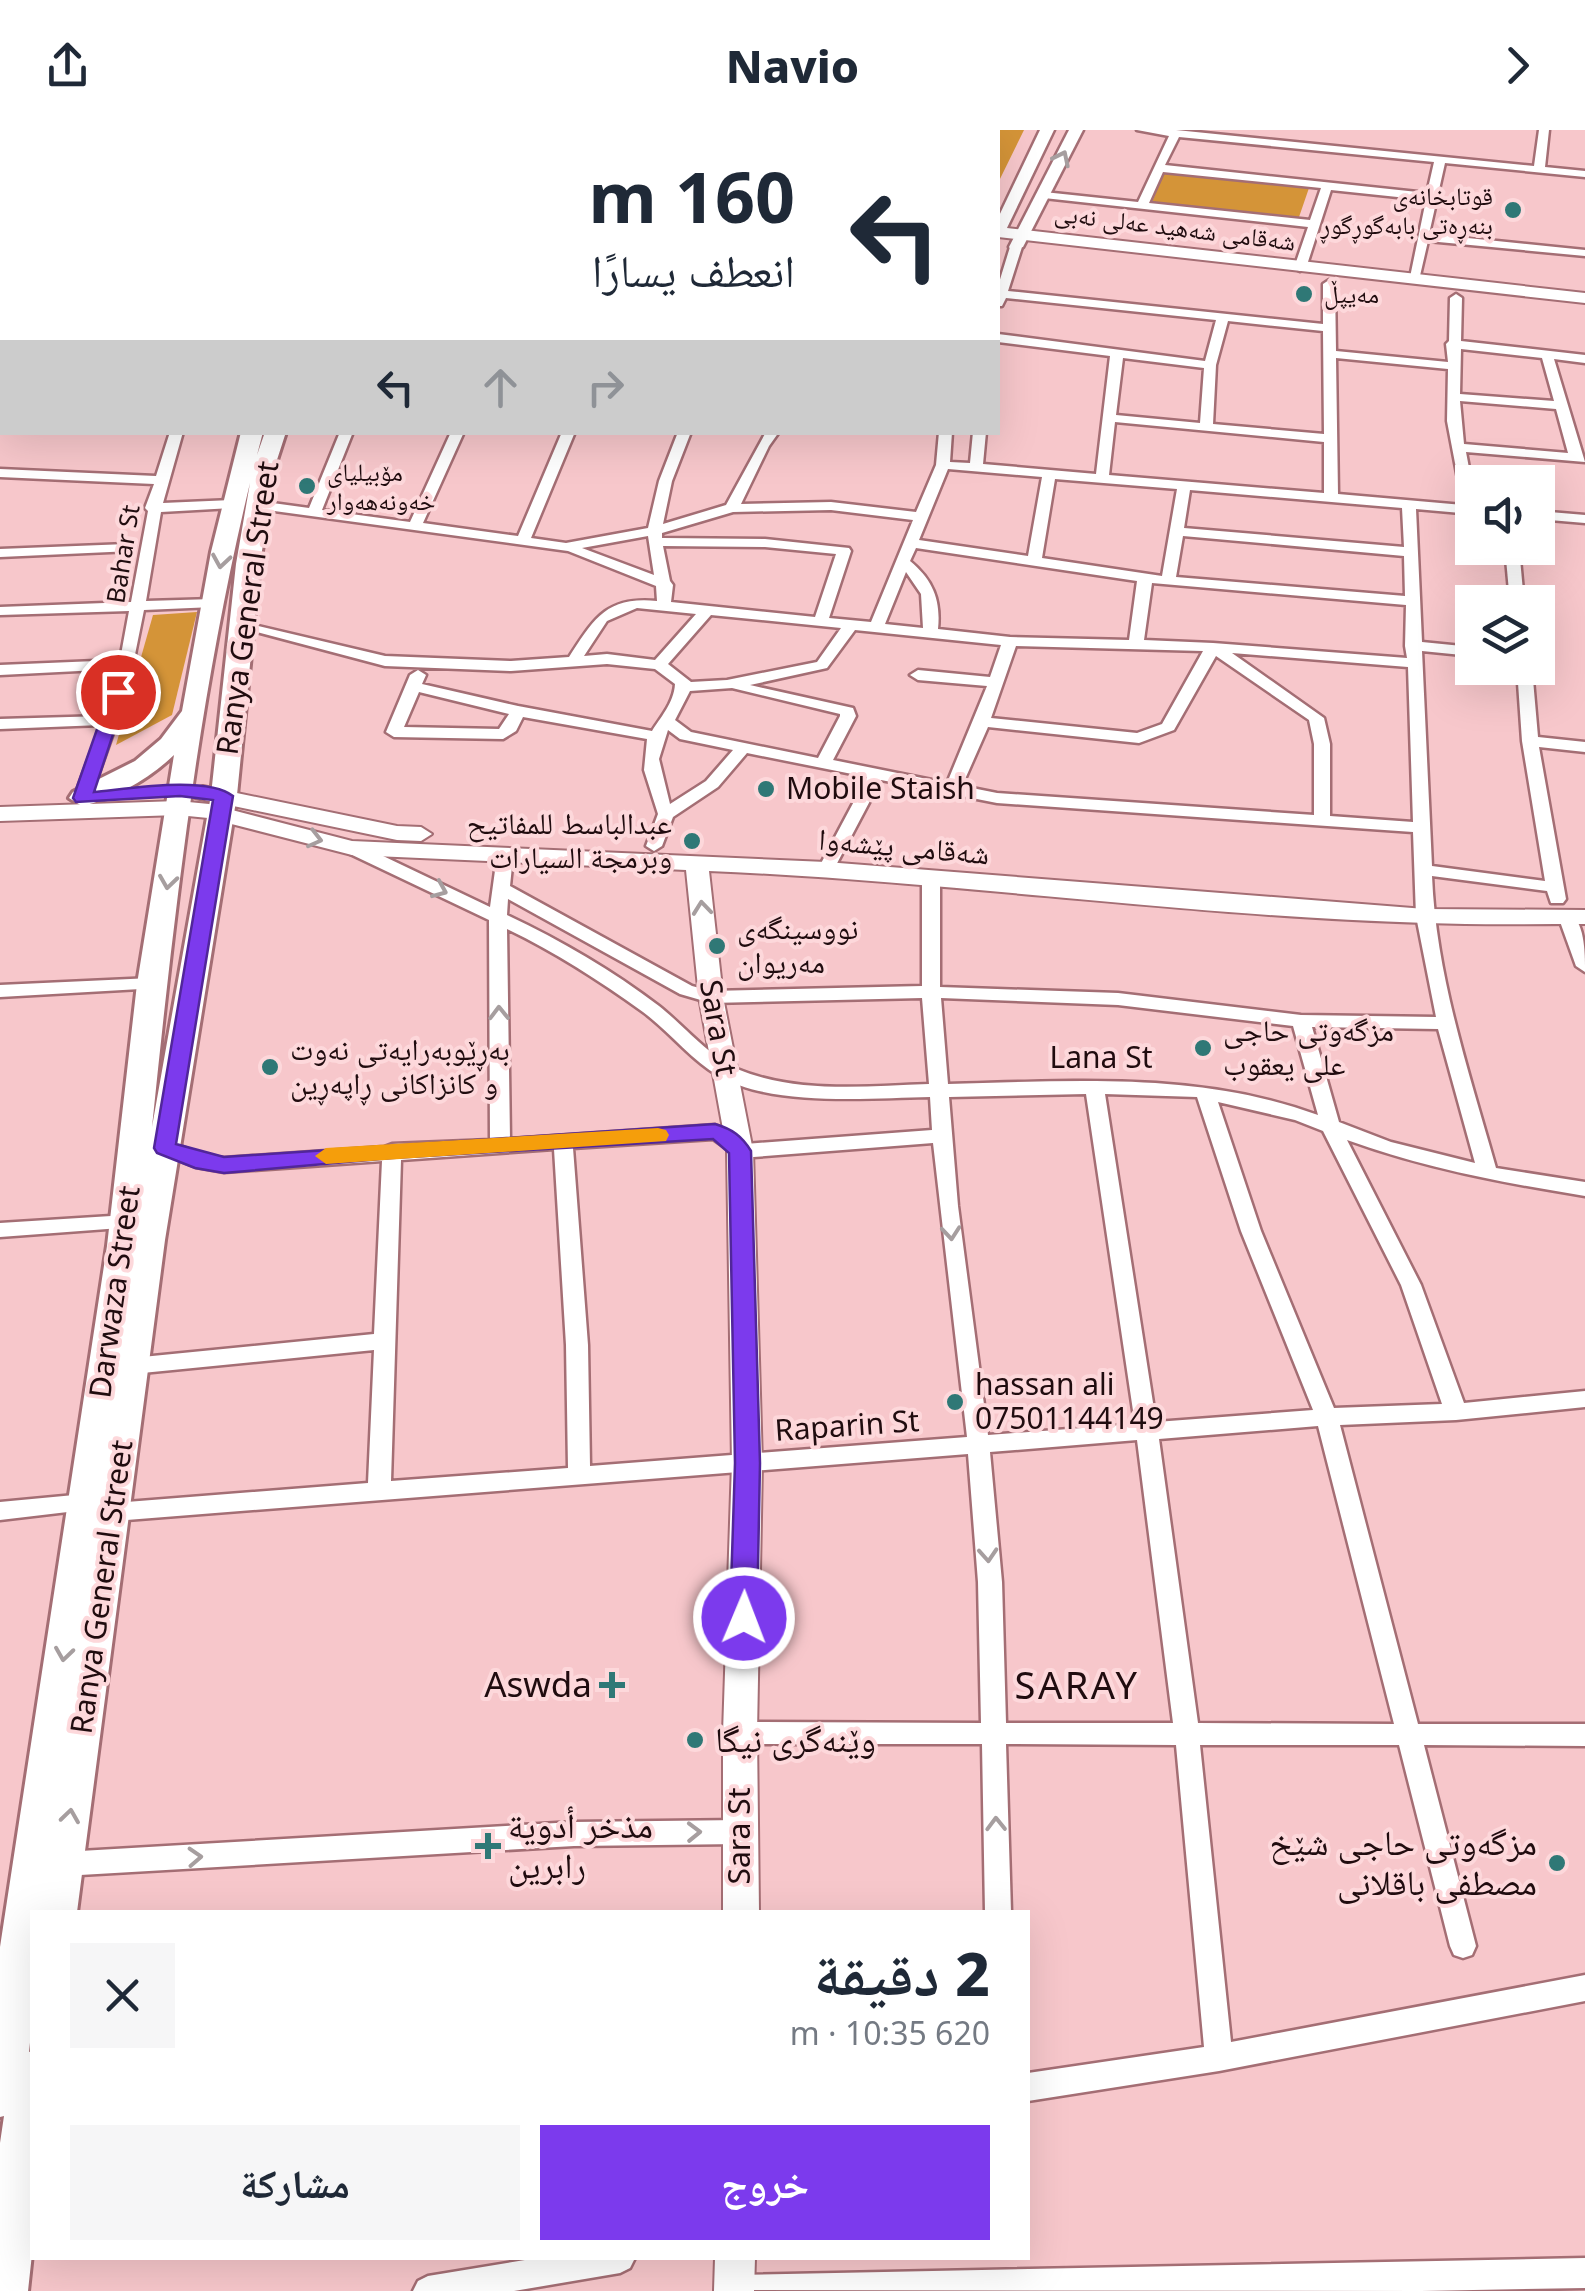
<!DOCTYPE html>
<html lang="ar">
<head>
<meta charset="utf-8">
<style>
	:root { --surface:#fff; --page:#f6f6f7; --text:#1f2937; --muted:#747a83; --accent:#7c3aed }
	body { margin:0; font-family:"Noto Sans","Noto Naskh Arabic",sans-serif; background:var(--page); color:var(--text); direction:rtl; height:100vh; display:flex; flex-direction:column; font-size:38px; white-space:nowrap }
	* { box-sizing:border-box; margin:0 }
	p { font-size:32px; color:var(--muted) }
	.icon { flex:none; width:55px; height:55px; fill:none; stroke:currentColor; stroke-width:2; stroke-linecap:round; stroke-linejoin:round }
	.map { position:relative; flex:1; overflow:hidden; direction:ltr }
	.panel { position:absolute; left:30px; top:1780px; width:1000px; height:350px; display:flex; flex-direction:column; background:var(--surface); border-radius:0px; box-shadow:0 10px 40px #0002; direction:rtl }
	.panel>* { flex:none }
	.banner { position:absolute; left:0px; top:0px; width:1000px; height:305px; box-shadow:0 10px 40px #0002; direction:rtl; background:#fff; color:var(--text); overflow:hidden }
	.fabs { position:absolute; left:1455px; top:335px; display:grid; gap:20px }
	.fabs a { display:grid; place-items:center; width:100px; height:100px; border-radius:0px; background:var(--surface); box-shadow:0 10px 40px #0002; font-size:50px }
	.pin { position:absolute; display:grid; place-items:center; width:85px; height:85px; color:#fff; margin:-42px; border:5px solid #fff; border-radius:50%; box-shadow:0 2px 10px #0007 }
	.me { position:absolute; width:110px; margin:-55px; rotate:1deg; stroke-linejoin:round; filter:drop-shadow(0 0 8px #0008) }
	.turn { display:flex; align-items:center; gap:35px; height:210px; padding:0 40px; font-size:45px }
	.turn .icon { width:130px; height:130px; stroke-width:2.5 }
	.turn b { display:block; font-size:70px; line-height:85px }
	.lanes { display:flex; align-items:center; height:95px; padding:0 40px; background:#0003; justify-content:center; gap:50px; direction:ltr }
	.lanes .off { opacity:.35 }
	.round { display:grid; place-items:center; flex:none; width:105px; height:105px; border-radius:0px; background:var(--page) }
	.summary { display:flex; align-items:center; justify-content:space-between; height:170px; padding:0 40px }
	h1 { font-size:60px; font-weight:800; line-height:75px }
	.cta { display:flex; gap:20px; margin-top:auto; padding:20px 40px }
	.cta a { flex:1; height:115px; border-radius:0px; background:var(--accent); color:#fff; font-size:40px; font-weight:800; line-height:115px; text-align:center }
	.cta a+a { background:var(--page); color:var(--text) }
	header { display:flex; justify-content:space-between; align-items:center; height:130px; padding:0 40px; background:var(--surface); font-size:45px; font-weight:800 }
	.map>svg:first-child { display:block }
</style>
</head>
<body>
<header><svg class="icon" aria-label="forward" viewBox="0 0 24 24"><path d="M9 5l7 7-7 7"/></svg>Navio<svg class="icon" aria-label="share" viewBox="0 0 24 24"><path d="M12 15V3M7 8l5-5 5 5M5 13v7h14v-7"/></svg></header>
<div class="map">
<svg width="1585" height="2161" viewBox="0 0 1585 2161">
	<rect width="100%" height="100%" fill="#f7c7cb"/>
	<g fill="#d49438">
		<polygon points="757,0 1024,0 998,53 998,2 752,2"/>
		<polygon points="1164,42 1307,56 1309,58 1299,87 1152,72"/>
		<polygon points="197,482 172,585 116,615 153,485"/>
	</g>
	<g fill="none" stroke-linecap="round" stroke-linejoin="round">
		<defs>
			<g id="minor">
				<path d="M1137,0H1176L1534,36L1539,0H1549L1545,37L1585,41V47L1445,33L1429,104L1585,120V126L1428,111L1419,150L1409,152L1426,70L1331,60L1306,138L1300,141L1294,138L1308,97L1044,68L1039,65L1044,62L1138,72L1169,6ZM1179,7L1434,32L1427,63L1165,35ZM1163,42L1321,58L1310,90L1149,73Z"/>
				<rect x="0" y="4" width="2" height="6"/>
				<rect x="0" y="36" width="2" height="6"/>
				<rect x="0" y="87" width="2" height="6"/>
				<path d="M1016,114L1022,117L1008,161L1323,194V154L1329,150L1335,154L1336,221L1448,232L1446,214L1449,211L1450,168L1456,164L1462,168L1461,211L1585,225V233L1554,229L1585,332L1466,322L1472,354V384L1416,379L1422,512L1472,517V526L1422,521L1432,736L1545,751L1522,611L1517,538H1532L1538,607L1585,612V622L1539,617L1566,769L1563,773H1551L1547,761L1432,746C1436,846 1469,942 1496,1038L1585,1052V1066C1504,1053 1424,1038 1347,1010L1421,1155L1464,1273L1585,1261V1277L1456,1290L1340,1295L1418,1594H1585V1616L1424,1615L1476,1816L1472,1825L1463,1828L1454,1825L1450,1816L1399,1615H1200L1231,1912L1585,1845V1871L1219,1941L1028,1971V1943L1204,1917L1176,1615L1006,1614L1011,1782H985L982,1614H740L731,1611L728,1603L731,1595L740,1592L981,1593L978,1452L968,1324L114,1391L106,1388L103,1382L106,1376L114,1373L368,1353L374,1220L122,1245L114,1243L111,1237L114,1231L122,1229L374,1204L382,1031L224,1042L196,1037L158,1022L155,1017L158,1012L165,1010L206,1026L224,1028L384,1017L392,1014L490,1010L489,790L346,722V714H358L490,777L497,726L499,722H511L513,726L510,756L692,856L711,861L922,856V749L931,744L940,749V857L1118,863L1301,885L1436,887L1416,786L1413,702L997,673L881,650L834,739L826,744L818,739L867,647L747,623L718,657L673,687L662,716L654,721L646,716L658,684L644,640L647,609L523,587L516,601L503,609L394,607L386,602L410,545L418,540L426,545L422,554L518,576L652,601C660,588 674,573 675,554L655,539L607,534L511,541L385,536L234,496L241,492L385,526L511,531L569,527C594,489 606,466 657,471L656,456L568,421L253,378V372L258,371L309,378L340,302H353L322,380L410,392L451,302H464L423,393L518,406L562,302H575L531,408L566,413L648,398L659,351L678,302H691L672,351L663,394L726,375L766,302H779L769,316L741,374L831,372L916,382L936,335L939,302H952L950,332L970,333L973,302H986L983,334L1096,344L1110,226L998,212V204L1205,231L1216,190L1006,168L1002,176H998V156L1010,117ZM1228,191L1323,201L1324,304L1213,294L1216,235ZM1461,219L1542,228L1554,271L1460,264ZM1123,228L1204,238L1200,293L1116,285ZM1336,228L1448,239L1447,291L1463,375L1338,364ZM1460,271L1556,279L1568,323L1464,314ZM1115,292L1324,312V363L1109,345ZM948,339L1042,347L1028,426L919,410ZM1055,349L1177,359L1162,446L1042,428ZM1190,360L1402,378L1404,417L1184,398ZM831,380L913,390L871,492L829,488L851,421L849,418L765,409L662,408V403L733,382ZM648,406L654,445L582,418ZM1183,406L1404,426L1405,466L1176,447ZM663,416L765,417L836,424L815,487L671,472L673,455L670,451ZM916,418L1137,451L1129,510L1010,507L938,499C941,470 933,450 910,431ZM906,442L921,464L923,498L885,494ZM1152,453L1406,475L1405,516L1407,528L1213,513L1144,510ZM637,478L696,484L655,530L607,524L584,526L607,491ZM711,485L841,498L817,532L727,550L691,552L668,534ZM855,500L1001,515L990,547L918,540L910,545L918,550L987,556L947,653L833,630L856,586L853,578L750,555L827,538ZM1016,516L1203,521L1162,594L1137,603L991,588ZM1232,523L1408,537L1413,692L1330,686V614L1324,588ZM1216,526L1309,590L1314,614V685L997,663L962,656L988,597L1139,613L1174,600ZM732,558L840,584V586L818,628L691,602L675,590L690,561ZM419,562L509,584L499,599L404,597ZM668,600L680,609L733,620L706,651L670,674L659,629ZM508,769L680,864L711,873L922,868L929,954C866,956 797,964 737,939C711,928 682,894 659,876C612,840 560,810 507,785ZM507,799C555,822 600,851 643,882C669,901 691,930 719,946C772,977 870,968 930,967L932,1000L745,1014L735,1002L715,995L510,1009ZM941,868L1118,875L1293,896L1318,985C1199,941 1072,951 948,954ZM1312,897L1438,899L1475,1033L1391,1012L1339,992ZM1086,964L1135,1294L988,1305L958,1076L949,967ZM1105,964L1197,967L1241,1101L1313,1280L1156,1292ZM1218,972L1295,990L1323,1001L1401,1155L1442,1274L1334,1278L1261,1101ZM713,1009L740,1028L933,1013L967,1307L590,1336L588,1215L573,1018ZM554,1019L566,1215L568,1338L391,1351L401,1030ZM1318,1296L1394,1594L1198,1593L1159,1309ZM1137,1310L1173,1593H1006L1002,1452L990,1322Z"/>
				<polygon points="0,165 2,166 2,173 0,173"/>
				<polygon points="2,278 2,288 0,289 0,279"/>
				<polygon points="170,302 183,302 163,373 232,370 239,374 232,378 161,382 146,471 214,469 221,473 214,477 144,480 127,564 90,668 82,673 74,668 101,595 0,599 0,589 104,586 118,539 0,545 0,535 120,530 129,481 0,485 0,477 131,472 148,381 145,378 154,354 0,347 0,339 156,346"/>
				<polygon points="1538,381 1585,385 1585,393 1538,389"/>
				<polygon points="127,414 132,415 132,421 0,427 0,419"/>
				<polygon points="1505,418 1519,418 1524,472 1510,472"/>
				<path d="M1567,781C1585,790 1585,822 1585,842L1576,836L1558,786Z"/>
				<polygon points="152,848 158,850 161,854 158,858 0,867 0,855"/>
				<polygon points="127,1085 134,1087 137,1092 134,1097 0,1107 0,1093"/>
				<polygon points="85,1364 93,1367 96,1373 93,1379 0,1390 0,1372"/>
				<polygon points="740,1690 749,1694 753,1702 749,1710 740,1714 574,1716 63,1746 54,1742 50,1734 54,1726 63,1722 574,1692"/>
				<polygon points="537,2128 635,2128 630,2138 620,2143 514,2161 413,2161 418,2151 428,2146"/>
				<polygon points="1585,2128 1585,2158 1421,2161 719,2160 724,2150 734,2145"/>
			</g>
			<g id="tertiary">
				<polygon points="1040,0 1054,0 1005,102 998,106 998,88"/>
				<polygon points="1069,0 1083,0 1023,117 1011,120 1009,117"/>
			</g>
			<g id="secondary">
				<polygon points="998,97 1585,163 1585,173 998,107"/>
				<polygon points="203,656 397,696 421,697 432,704 421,711 397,710 195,668 192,663 195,658"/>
				<path d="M178,671L209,674L352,711L826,732L1425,779L1585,780V794C1532,794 1479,795 1426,793C1187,786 949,751 709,741L723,867L753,1021L762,1333L757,1603L759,1782H723V1603L732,1333L727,1021L699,867L686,740L352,725L208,688L178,685L0,691V677Z"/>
				<polygon points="715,2128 755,2128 754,2161 714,2161"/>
			</g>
			<path id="trunk" d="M241,302H263L257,325L265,302H286L275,336L260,434L237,665L165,1110L77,1782H32V1894L29,1922L32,1921V2124L28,2161H0V2013L4,1986L0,1987V1817L107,1116L137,854L174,625C149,649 116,668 82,676L69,668L73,662L135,631L161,609L182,581L211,422ZM250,353L236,434L211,665L152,997C174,782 199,564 250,353Z"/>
		</defs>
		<use href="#minor" stroke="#a46e74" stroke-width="5"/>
		<use href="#tertiary" stroke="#a46e74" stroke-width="5"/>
		<use href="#secondary" stroke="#a46e74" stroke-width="4"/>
		<use href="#trunk" stroke="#a46e74" stroke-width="6"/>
		<use href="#minor" fill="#fff" fill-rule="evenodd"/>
		<use href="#tertiary" fill="#fff" fill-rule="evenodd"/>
		<use href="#secondary" fill="#fff" fill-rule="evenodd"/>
		<use href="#trunk" fill="#fff" fill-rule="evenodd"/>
	</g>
	<defs><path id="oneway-chevron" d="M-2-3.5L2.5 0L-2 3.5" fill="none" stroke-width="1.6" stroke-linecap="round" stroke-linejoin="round" transform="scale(2.5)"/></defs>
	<g stroke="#a69e9f">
		<use href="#oneway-chevron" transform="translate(1062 28) rotate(-64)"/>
		<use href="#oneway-chevron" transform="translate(221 431) rotate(99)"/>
		<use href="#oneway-chevron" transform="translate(315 709) rotate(14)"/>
		<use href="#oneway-chevron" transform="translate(168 752) rotate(98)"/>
		<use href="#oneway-chevron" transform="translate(440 760) rotate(23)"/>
		<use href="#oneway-chevron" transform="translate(702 778) rotate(-96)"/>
		<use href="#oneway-chevron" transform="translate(499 883) rotate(-91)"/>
		<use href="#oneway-chevron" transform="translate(951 1103) rotate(85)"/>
		<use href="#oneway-chevron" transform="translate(988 1425) rotate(86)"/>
		<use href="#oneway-chevron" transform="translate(64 1524) rotate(98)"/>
		<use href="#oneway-chevron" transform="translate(70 1686) rotate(-82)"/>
		<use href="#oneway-chevron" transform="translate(996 1694) rotate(-91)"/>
		<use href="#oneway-chevron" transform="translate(694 1702) rotate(-1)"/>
		<use href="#oneway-chevron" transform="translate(195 1727) rotate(-3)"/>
	</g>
	<path fill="#7c3aed" stroke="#51269a" stroke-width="2.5" d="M118,557L127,562L94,662C127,659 207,645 233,666L176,1014L224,1027L715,994C732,999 742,1006 751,1021L760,1333L757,1488L753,1495L744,1499L734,1495L730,1488L735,1333L729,1023L713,1009L392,1028L224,1043L195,1038L157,1023L154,1018L213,670L180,666L76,672L73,668L110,562Z"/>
	<polygon fill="#f59e0b" points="658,998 666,1000 669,1005 666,1011 326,1034 315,1026 326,1018"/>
	<g fill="#2f7876" stroke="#fdd8db" stroke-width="4">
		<circle cx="1513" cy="80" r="10"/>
		<circle cx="1304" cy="164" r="10"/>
		<circle cx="307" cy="356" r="10"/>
		<circle cx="766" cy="659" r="10"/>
		<circle cx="692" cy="711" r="10"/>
		<circle cx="717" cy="816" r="10"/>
		<circle cx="1203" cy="918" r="10"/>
		<circle cx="270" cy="937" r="10"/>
		<circle cx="955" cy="1272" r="10"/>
		<path d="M607 1540h10v10h10v10h-10v10h-10v-10h-10v-10h10z"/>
		<circle cx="695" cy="1610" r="10"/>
		<path d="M483 1701h10v10h10v10h-10v10h-10v-10h-10v-10h10z"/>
		<circle cx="1557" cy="1733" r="10"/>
	</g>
	<g text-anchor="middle" stroke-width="8" stroke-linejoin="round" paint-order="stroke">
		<g font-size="25" fill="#200c0f" stroke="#fdd8db" text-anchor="start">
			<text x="1493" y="75" text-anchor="end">قوتابخانەی<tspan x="1493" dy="29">بنەڕەتی بابەگوڕگوڕ</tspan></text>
			<text x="1324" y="173">مەیپڵ</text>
			<text x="327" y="351">مۆبیلیای<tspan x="327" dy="29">خەونەهەوار</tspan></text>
		</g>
		<g font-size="25" fill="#200c0f" stroke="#fdd8db">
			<text transform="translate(1175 97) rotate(7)" y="9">شەقامی شەهید عەلی نەبی</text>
			<text transform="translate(123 424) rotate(-81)" y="9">Bahar St</text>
		</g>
		<g font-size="30" fill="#200c0f" stroke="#fdd8db">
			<text transform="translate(248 478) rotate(-82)" y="10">Ranya General Street</text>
			<text transform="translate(904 717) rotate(5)" y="10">شەقامی پێشەوا</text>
			<text transform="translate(718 898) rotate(80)" y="10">Sara St</text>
			<text x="1101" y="938">Lana St</text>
			<text transform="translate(115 1162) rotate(-82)" y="10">Darwaza Street</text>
			<text transform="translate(847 1296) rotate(-4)" y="10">Raparin St</text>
			<text transform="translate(102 1457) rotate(-82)" y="10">Ranya General Street</text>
			<text transform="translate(740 1706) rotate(-90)" y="10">Sara St</text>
		</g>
		<g font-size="30" fill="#200c0f" stroke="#fdd8db" text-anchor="start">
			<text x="786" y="669">Mobile Staish</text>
			<text x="672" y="704" text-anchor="end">عبدالباسط للمفاتيح<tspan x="672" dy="34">وبرمجة السيارات</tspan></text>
			<text x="737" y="809">نووسینگەی<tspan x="737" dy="34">مەریوان</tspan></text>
			<text x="1223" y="911">مزگەوتی حاجی<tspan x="1223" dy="34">علی یعقوب</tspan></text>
			<text x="290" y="930">بەڕێوبەرایەتی نەوت<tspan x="290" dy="34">و کانزاکانی ڕاپەڕین</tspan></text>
			<text x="975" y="1265">hassan ali<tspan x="975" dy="34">07501144149</tspan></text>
		</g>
		<g font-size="35" fill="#200c0f" stroke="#fdd8db" text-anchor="end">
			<text x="592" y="1567">Aswda</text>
			<text x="715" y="1622" text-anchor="start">وێنەگری نیگا</text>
			<text x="508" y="1708" text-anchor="start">مذخر أدوية<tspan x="508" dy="40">رابرين</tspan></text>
			<text x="1537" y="1725">مزگەوتی حاجی شێخ<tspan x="1537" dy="40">مصطفی باقلانی</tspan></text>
		</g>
		<g font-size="38" letter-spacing="2.5" fill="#200c0f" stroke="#fdd8db">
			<text x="1077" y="1569">SARAY</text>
		</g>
	</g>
</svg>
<div class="fabs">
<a><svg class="icon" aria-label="sound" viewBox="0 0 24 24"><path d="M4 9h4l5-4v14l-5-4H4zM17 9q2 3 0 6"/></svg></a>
<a><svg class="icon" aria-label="layers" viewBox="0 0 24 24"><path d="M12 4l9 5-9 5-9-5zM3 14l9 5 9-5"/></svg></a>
</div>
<div class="pin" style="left:118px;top:562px;background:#d93025"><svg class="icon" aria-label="arrive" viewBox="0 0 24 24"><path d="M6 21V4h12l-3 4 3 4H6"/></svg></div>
<svg class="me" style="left:744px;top:1488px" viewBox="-20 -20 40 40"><circle r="17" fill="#7c3aed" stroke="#fff" stroke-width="3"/><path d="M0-11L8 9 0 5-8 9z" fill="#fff"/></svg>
<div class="banner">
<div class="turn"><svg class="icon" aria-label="left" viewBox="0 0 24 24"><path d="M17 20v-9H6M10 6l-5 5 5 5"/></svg><div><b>160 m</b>انعطف يسارًا</div></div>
<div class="lanes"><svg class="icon" aria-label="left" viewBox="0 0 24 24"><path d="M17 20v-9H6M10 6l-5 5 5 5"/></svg><svg class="icon off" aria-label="ahead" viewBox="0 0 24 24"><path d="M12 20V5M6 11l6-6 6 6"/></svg><svg class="icon off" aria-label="right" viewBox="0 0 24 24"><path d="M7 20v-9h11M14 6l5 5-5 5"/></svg></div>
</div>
<section class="panel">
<div class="summary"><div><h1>2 دقيقة</h1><p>620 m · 10:35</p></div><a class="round"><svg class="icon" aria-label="close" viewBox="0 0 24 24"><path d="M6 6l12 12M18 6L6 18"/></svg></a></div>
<div class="cta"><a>خروج</a><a>مشاركة</a></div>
</section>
</div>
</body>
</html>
